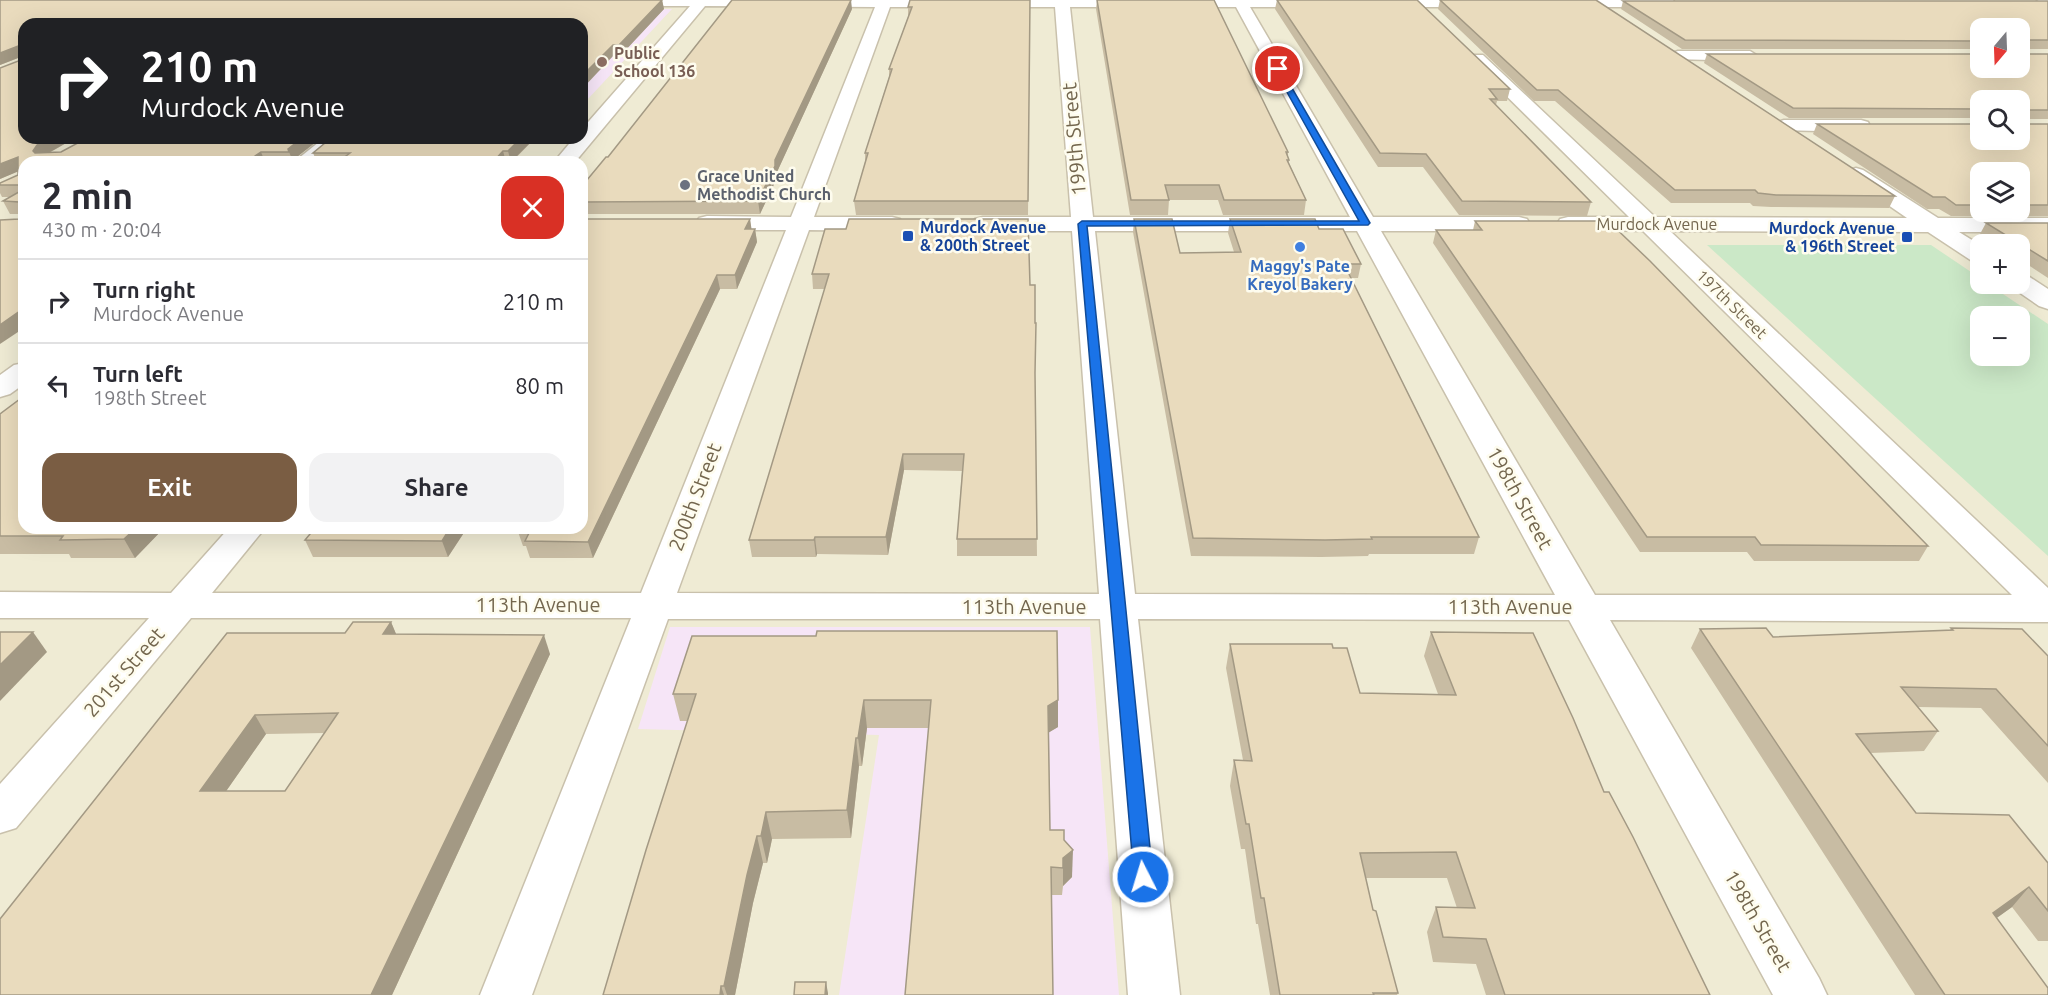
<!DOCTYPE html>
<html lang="en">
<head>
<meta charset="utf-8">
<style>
	:root { --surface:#fff; --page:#f2f2f3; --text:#2b2b33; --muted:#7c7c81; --line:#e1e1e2; --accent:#7a5d43 }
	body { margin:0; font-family:Ubuntu,sans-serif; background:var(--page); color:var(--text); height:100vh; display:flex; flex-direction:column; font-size:22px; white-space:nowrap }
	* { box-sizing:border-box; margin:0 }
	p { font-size:20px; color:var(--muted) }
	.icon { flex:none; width:33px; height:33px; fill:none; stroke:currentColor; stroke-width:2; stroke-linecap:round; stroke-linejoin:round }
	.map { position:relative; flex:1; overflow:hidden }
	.sheet { position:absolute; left:18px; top:156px; width:570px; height:378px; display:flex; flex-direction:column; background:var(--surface); border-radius:18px; box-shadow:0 6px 24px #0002 }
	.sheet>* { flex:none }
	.banner { position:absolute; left:18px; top:18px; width:570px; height:126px; border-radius:18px; box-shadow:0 6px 24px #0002; background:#202124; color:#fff; overflow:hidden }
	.needle { width:39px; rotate:199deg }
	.controls { position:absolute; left:1970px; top:18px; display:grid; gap:12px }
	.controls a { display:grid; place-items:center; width:60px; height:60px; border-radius:12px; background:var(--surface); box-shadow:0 6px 24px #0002; font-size:30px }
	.pin { position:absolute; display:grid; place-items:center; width:51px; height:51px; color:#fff; margin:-26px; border:3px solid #fff; border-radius:50%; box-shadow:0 2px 6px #0007 }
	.me { position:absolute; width:66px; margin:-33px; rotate:355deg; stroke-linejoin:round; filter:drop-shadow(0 0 4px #0008) }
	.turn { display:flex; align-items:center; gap:21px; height:126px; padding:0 24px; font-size:27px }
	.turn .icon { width:78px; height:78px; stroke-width:2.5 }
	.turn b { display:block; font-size:42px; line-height:51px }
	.round { display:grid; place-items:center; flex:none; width:63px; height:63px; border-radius:18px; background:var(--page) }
	.overview { display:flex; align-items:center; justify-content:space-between; height:102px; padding:0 24px }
	h1 { font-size:36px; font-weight:600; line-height:45px }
	.button { display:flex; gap:12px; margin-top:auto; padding:12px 24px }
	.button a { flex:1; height:69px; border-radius:18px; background:var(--accent); color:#fff; font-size:24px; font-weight:600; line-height:69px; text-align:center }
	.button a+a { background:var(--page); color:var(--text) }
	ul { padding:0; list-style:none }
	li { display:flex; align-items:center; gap:18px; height:84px; padding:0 24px; border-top:2px solid var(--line) }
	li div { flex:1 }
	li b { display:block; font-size:22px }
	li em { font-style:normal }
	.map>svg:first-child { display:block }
</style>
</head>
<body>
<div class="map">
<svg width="2048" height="995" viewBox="0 0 2048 995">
	<rect width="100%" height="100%" fill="#fbf9e8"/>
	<path fill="#efebd4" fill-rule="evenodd" d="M0,0H2048V995H0ZM24,24H582V138H24ZM1980,28H2019V68H1980ZM1980,100H2019V140H1980ZM24,162H582V528H24ZM1980,172H2019V212H1980ZM1980,244H2019V284H1980ZM1980,316H2019V356H1980Z"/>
	<g fill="#f6e5f7">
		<polygon points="533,9 672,9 587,100 582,100 582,24 514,24"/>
		<polygon points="670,627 1090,627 1119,995 839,995 879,735 638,729"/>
	</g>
	<path fill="#cbe8c7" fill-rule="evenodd" d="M1707,245H1931L1980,278V284H1988L2048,324V556ZM1980,316H2019V356H1980Z"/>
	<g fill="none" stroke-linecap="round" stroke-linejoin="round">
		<defs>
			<g id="minor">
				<path d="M613,0H1325L1327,3L1325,6L1320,7H1250L1373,217H1519L1527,219L1530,224L1527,229L1519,231H1381L1595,595H2012L1643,231L1560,229L1557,224L1560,219L1568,217H1629L1471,61L1469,58L1471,55H1483L1655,217L1907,218L1849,178L1846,174L1849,170L1856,168L1863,170L1938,218H2048V232H1959L1980,245V263L1972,261L1928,232L1670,231L2048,588V622L1610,620L1819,978L1827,995H1773L1569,620L1138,619L1180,995H1128L1100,619H668L532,995H480L631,618H191L16,828L0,833V784L149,618H0V592L171,593L229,528H265L212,593H641L786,230H707L699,228L696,223L699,218L707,216L791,217L875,7L705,6L575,162H554L574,138H582V129L690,6H619L614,5ZM890,7H1055L1071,217H983L975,219L972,224L975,229L983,231H1072L1099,594L677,593L809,230L892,231L900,229L903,224L900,219L892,217H814ZM1070,7H1236L1350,217H1093ZM1095,231H1357L1555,595L1135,594Z"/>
				<polygon points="1370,0 1487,0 1489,3 1482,7 1375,7 1370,6 1368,3"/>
				<polygon points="1550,0 1673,0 1675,3 1668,7 1555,7 1550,6 1548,3"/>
				<polygon points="2037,0 2048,0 2048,6"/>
				<polygon points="1678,51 1750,51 1758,56 1750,61 1672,59 1670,56 1672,53"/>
				<polygon points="1784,120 1861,120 1868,122 1870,126 1868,130 1861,132 1777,130 1775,126 1777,122"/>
				<polygon points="324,138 347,138 317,162 294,162"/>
				<polygon points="2019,274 2028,276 2048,289 2048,309 2039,306 2010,286 2008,284 2019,284"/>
				<polygon points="24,363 24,384 10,394 0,397 0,375 14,365"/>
			</g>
		</defs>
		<use href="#minor" stroke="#c9c1ac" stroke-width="3"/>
		<use href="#minor" fill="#fff" fill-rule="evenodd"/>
	</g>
	<g fill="#c8bca3" fill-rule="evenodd">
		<polygon points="0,0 662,0 664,9 621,55 24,24 75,138 49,153 61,152 87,138 321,138 293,160 293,162 24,162 18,175 18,171 0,179 0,68 21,60 21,57 0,65"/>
		<polygon points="1030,0 1028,215 856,215 854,201 865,162 865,153 889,77 889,69 908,17 908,7"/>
		<polygon points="1097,0 1288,152 1288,157 1289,160 1289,163 1306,200 1304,215 1223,215 1218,200 1169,200 1168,215 1130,215 1096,9"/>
		<polygon points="1277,0 1417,0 1510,89 1507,101 1497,101 1496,105 1591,202 1587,216 1459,215 1423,167 1378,167 1275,9"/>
		<polygon points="1440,0 1895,196 1889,208 1771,207 1753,206 1750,203 1671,203 1555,101 1534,101 1438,9"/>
		<path d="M1623,1H2048V49H2022V54H2048V119H2023V124H2048V216H1951L1939,209H1927L1813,134L1817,124L2019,140L1980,100V118H1789L1704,63L1707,54L2019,68L1980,28V49H1682L1621,9ZM1980,172H2019V212H1980Z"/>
		<polygon points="852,9 777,172 777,178 760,214 582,214 582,186 608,157"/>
		<polygon points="535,138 512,162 317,162 313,153"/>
		<polygon points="0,185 24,185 24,328 19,214 10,214 3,201 10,197 2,197 0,193"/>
		<polygon points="582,219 750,219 751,229 755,229 757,242 737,289 720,289 593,558 530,558 526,546 523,546 517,529 582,528"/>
		<polygon points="1134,219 1180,253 1234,252 1228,233 1230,219 1319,229 1361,264 1358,278 1351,278 1479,537 1474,554 1369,554 1368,556 1321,557 1191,556 1133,232"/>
		<polygon points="1475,221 1928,546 1919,561 1754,561 1747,552 1640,552 1433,243 1436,230 1473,230"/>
		<polygon points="1986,223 2048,223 2048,278 2019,259 2019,244 1996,244 1980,234"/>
		<polygon points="825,229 1035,382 1037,556 957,556 957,539 962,471 904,470 888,555 817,554 816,557 752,557 749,540 825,289 813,289 812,274"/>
		<polygon points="0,414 24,528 164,528 135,558 71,558 69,554 0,554"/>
		<polygon points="315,528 467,528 448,557 313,557 305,540"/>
		<path d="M391,622L396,634L550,654L392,995L0,919L345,633ZM325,733L285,791H226L266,734Z"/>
		<polygon points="1951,628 2048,656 2048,783 1981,708 1918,707 1938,731 1924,751 1870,753 1916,813 2048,863 2048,941 2038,941 2012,907 1996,918 2048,995 1915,995 1691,648 1700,629 1773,637 1949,631"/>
		<polygon points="1431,632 1604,792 1710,995 1486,995 1476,964 1433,962 1427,932 1436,907 1457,908 1447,878 1366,878 1373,910 1398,993 1397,995 1270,995 1258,924 1256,924 1245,849 1241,849 1230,786 1234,760 1243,760 1226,668 1230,644 1333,648 1360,693 1438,694 1424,656"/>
		<polygon points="673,694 1058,700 1058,727 1049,732 1050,830 1064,840 1072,877 1063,886 1062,895 1052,895 928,728 867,728 862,766 859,766 851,838 772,839 767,863 763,863 753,903 735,995 603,995 688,721 680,721"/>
	</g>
	<g fill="#a39984">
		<polygon points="662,0 664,9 621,55 619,45"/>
		<polygon points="851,0 852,9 777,172 777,178 760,214 758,201 775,160"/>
		<polygon points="613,45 615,54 582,89 582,76"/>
		<polygon points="18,46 23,56 0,65 0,53"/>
		<polygon points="49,138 75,138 43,156 39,162 33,151 37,145"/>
		<polygon points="302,138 321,138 293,160 293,162 288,149"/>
		<polygon points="521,138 535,138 511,162 508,151"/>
		<polygon points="503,151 506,162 493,162"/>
		<polygon points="261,152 265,162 246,162"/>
		<polygon points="18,157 24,169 0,179 0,164"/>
		<polygon points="750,219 752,232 745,229"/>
		<polygon points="755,229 757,242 737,289 735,275"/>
		<polygon points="717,275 720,289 593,558 588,542"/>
		<polygon points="24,308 24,328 0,344 0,325"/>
		<polygon points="903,454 904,470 888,555 886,537"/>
		<polygon points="136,528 164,528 135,558 124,539"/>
		<polygon points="450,528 467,528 448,557 442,541"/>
		<polygon points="815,537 817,554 816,557 814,540"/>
		<polygon points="391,622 399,641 383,634"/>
		<polygon points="33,632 47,652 0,701 0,665"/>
		<polygon points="544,635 550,654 392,995 371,995"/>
		<polygon points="864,700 867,728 862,766 858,738"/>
		<polygon points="1058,700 1058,727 1048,733 1048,706"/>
		<polygon points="255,715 266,734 213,810 200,791"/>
		<polygon points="856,738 859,766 851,838 847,810"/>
		<polygon points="766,812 772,839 767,863 761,836"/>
		<polygon points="757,836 763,863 753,903 735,995 727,995 724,986 747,875"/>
		<polygon points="1073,850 1072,877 1063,886 1063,858"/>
		<polygon points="2029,887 2012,907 1976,933 1993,913"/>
		<polygon points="826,982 828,993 828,995 825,995"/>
		<polygon points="721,986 724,995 720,995"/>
	</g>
	<g fill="#e9dbbd" stroke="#a39984" stroke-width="1.5" fill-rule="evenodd">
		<polygon points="0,0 662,0 619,45 613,45 582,76 582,24 24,24 24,138 49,138 37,145 33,151 35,153 61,152 87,138 302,138 288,149 289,152 261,152 246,162 24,162 24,185 0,185 0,183 18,175 18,157 0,164 0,68 21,60 21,48 18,46 0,53"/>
		<polygon points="732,0 851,0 775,160 775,166 758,201 582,202 582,186 606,157 608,157"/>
		<polygon points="910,0 1030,0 1028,201 854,201 868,153 865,153 892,69 889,69 912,7 908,7"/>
		<polygon points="1097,0 1214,0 1288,152 1286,152 1289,160 1287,160 1306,200 1224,200 1219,185 1165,185 1169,200 1131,200"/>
		<polygon points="1277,0 1417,0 1510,89 1489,89 1497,99 1490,99 1591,202 1462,201 1426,154 1380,153"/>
		<polygon points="1440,0 1596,0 1895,196 1776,195 1758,193 1755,190 1675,190 1558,90 1537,90"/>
		<polygon points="1623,1 2048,1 2048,40 2023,40 2021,42 2022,54 2048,54 2048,110 2023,110 2023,124 2048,124 2048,205 2019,205 2019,172 1980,172 1980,205 1956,205 1945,197 1933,197 1817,124 1980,124 1980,140 2019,140 2019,100 1980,100 1980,109 1793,108 1707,54 1980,54 1980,68 2019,68 2019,28 1980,28 1980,41 1685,40"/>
		<polygon points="331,138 521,138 508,151 503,151 493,162 338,162 350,153 313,153"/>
		<polygon points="24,189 24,308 0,325 0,220 19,219 19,202 3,201"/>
		<polygon points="582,219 750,219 745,229 755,229 735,275 717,275 588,542 525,541 531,529 517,529 518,528 582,528"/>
		<polygon points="849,219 1028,219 1030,285 1035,285 1035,323 1036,323 1035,373 1037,539 957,539 964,454 903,454 886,537 815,537 814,540 749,540 829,274 812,274 825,229 846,229"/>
		<polygon points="1134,219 1172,219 1180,253 1241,252 1230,219 1315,219 1319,229 1343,229 1361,264 1344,264 1479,537 1371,537 1372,539 1325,540 1193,538"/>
		<polygon points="1475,221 1608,221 1650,261 1928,546 1761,545 1755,537 1647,537 1436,230 1482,230"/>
		<polygon points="1986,223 2048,223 2048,261"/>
		<polygon points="24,396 24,528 136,528 124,539 60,540 63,536 0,536 0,414"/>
		<polygon points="315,528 450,528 442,541 305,540"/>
		<path d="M353,622H391L383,634L544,635L371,995H0V919L227,633H345ZM338,713L285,791H200L255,715Z"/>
		<polygon points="1766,628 1773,637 1953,630 1951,628 2022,629 2048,656 2048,746 1996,689 1901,687 1938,731 1856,734 1916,813 2009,815 2048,863 2048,911 2029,887 1993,913 2048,988 2048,995 1945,995 1700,629"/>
		<polygon points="817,631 1057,631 1058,700 1048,706 1050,830 1064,830 1064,840 1073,850 1063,858 1063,868 1051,867 1053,995 905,995 931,700 864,700 858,738 856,738 847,810 766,812 761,836 757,836 747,875 724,986 721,986 720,995 603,995 646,850 696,694 673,694 692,636 816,636"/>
		<polygon points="0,632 33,632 0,665"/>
		<polygon points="1431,632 1533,633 1573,718 1604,792 1609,792 1633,837 1710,995 1505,995 1486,939 1443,937 1436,907 1475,908 1456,852 1360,853 1373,910 1376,911 1398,993 1373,993 1374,995 1280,995 1264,898 1261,898 1249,824 1246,824 1234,760 1252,761 1230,644 1332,644 1333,648 1347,648 1360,693 1456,695"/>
		<polygon points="795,982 826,982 825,995 794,995"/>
	</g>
	<polygon fill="#1a73e8" stroke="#114b97" stroke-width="1.5" points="1278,66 1281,69 1370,223 1368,225 1087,226 1153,877 1150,883 1143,886 1136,883 1134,877 1078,224 1082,221 1359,221 1274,69"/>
	<circle fill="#8d6e63" stroke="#fefcee" stroke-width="2" cx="602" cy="62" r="6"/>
	<circle fill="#6b7280" stroke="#fefcee" stroke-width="2" cx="685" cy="185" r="6"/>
	<g fill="#1a4fb4" stroke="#fefcee" stroke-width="2">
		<rect x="902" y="230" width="12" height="12" rx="3"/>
		<rect x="1901" y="231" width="12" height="12" rx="3"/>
	</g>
	<circle fill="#3f7fe0" stroke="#fefcee" stroke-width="2" cx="1300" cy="247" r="6"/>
	<g text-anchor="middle" stroke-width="5" stroke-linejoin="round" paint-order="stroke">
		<g font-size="16" font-weight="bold" fill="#785e54" stroke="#fefcee" text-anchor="start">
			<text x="614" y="59">Public<tspan x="614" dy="18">School 136</tspan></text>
		</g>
		<g font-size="16" font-weight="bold" fill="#5b616d" stroke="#fefcee" text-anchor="start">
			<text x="697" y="182">Grace United<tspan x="697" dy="18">Methodist Church</tspan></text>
		</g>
		<g font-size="16" fill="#73664e" stroke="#fefcee">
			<text x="1657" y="230">Murdock Avenue</text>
			<text transform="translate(1732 304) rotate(44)" y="6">197th Street</text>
		</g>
		<g font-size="16" font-weight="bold" fill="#164399" stroke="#fefcee" text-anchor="start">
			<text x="920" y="233">Murdock Avenue<tspan x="920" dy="18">&amp; 200th Street</tspan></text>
			<text x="1895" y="234" text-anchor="end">Murdock Avenue<tspan x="1895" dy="18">&amp; 196th Street</tspan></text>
		</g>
		<g font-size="16" font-weight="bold" fill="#366cbe" stroke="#fefcee">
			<text x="1300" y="272">Maggy's Pate<tspan x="1300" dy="18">Kreyol Bakery</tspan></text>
		</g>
		<g font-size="20" fill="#73664e" stroke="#fefcee">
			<text transform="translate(1074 139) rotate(-95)" y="7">199th Street</text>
			<text transform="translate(695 497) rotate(-69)" y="7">200th Street</text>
			<text transform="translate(1520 498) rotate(61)" y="7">198th Street</text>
			<text x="538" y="612">113th Avenue</text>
			<text x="1024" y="614">113th Avenue</text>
			<text x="1510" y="614">113th Avenue</text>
			<text transform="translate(124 672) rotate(-49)" y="7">201st Street</text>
			<text transform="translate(1758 921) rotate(60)" y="7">198th Street</text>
		</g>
	</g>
</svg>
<div class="controls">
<a><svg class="needle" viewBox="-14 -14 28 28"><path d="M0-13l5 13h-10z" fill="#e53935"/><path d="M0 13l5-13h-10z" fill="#7c7c81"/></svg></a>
<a><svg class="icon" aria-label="search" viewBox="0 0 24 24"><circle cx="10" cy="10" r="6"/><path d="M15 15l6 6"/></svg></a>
<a><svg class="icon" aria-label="layers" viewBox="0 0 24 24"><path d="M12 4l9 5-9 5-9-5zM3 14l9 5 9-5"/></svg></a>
<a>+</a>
<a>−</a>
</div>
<div class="pin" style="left:1278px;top:69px;background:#d93025"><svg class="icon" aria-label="arrive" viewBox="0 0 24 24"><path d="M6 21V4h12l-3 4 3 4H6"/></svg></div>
<svg class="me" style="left:1143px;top:877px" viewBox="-20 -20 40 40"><circle r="17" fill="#1a73e8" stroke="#fff" stroke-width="3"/><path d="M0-11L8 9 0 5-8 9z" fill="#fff"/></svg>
<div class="banner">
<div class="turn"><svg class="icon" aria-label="right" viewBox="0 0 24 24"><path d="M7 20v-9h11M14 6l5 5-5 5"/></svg><div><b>210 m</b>Murdock Avenue</div></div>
</div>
<section class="sheet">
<div class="overview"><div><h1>2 min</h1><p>430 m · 20:04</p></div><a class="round" style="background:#d93025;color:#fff"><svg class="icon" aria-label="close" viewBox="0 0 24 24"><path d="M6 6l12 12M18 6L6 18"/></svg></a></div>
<ul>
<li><svg class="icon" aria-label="right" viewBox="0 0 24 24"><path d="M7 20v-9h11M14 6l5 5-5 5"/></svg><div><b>Turn right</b><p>Murdock Avenue</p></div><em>210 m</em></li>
<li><svg class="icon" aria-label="left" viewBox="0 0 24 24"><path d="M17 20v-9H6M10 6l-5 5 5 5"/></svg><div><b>Turn left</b><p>198th Street</p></div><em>80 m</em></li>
</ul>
<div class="button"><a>Exit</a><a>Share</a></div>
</section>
</div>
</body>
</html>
